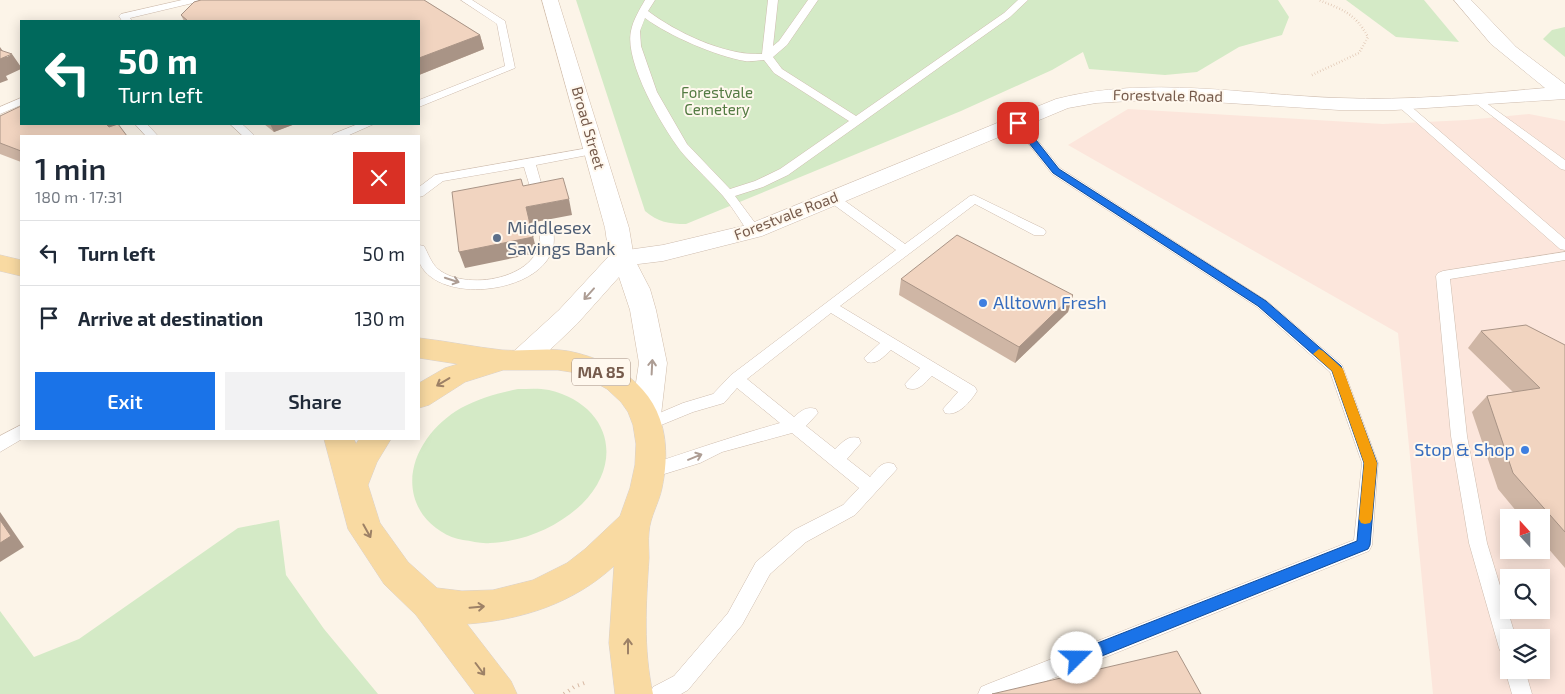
<!DOCTYPE html>
<html lang="en">
<head>
<meta charset="utf-8">
<style>
	:root { --surface:#fff; --page:#f2f2f3; --text:#1f2937; --muted:#747a83; --line:#e0e1e3; --accent:#1a73e8 }
	body { margin:0; font-family:"Exo 2",sans-serif; background:var(--page); color:var(--text); height:100vh; display:flex; flex-direction:column; font-size:19px; white-space:nowrap }
	* { box-sizing:border-box; margin:0 }
	p { font-size:16px; color:var(--muted) }
	.icon { flex:none; width:28px; height:28px; fill:none; stroke:currentColor; stroke-width:2; stroke-linecap:round; stroke-linejoin:round }
	.map { position:relative; flex:1; overflow:hidden }
	.details { position:absolute; left:20px; top:135px; width:400px; height:305px; display:flex; flex-direction:column; background:var(--surface); border-radius:0px; box-shadow:0 2px 12px #0003 }
	.details>* { flex:none }
	.guide { position:absolute; left:20px; top:20px; width:400px; height:105px; border-radius:0px; box-shadow:0 2px 12px #0003; background:#00695c; color:#fff; overflow:hidden }
	.needle { width:32px; rotate:339deg }
	.fabs { position:absolute; left:1500px; top:509px; display:grid; gap:10px }
	.fabs a { display:grid; place-items:center; width:50px; height:50px; border-radius:0px; background:var(--surface); box-shadow:0 2px 12px #0003; font-size:25px }
	.pin { position:absolute; display:grid; place-items:center; width:42px; height:42px; color:#fff; margin:-21px; border-radius:10px; box-shadow:0 2px 8px #0006 }
	.me { position:absolute; width:55px; margin:-28px; rotate:68deg; stroke-linejoin:round; filter:drop-shadow(0 0 4px #0008) }
	.turn { display:flex; align-items:center; gap:18px; height:105px; padding:0 15px; font-size:22px }
	.turn .icon { width:65px; height:65px; stroke-width:2.5 }
	.turn b { display:block; font-size:35px; line-height:42px }
	.round { display:grid; place-items:center; flex:none; width:52px; height:52px; border-radius:0px; background:var(--page) }
	.summary { display:flex; align-items:center; justify-content:space-between; height:85px; padding:0 15px }
	h1 { font-size:30px; font-weight:600; line-height:38px }
	.action { display:flex; gap:10px; margin-top:auto; padding:10px 15px }
	.action a { flex:1; height:58px; border-radius:0px; background:var(--accent); color:#fff; font-size:20px; font-weight:600; line-height:58px; text-align:center }
	.action a+a { background:var(--page); color:var(--text) }
	ul { padding:0; list-style:none }
	li { display:flex; align-items:center; gap:15px; height:65px; padding:0 15px; border-top:1px solid var(--line) }
	li div { flex:1 }
	li b { display:block; font-size:19px }
	li em { font-style:normal }
	.map>svg:first-child { display:block }
</style>
</head>
<body>
<div class="map">
<svg width="1565" height="694" viewBox="0 0 1565 694">
	<rect width="100%" height="100%" fill="#fcf4e8"/>
	<path fill="#fce6dc" fill-rule="evenodd" d="M1128,109L1383,124L1467,120L1529,114L1565,121V694H1433L1398,333L1068,145ZM1509,518H1541V550H1509ZM1509,578H1541V610H1509ZM1509,638H1541V670H1509Z"/>
	<g fill="#d4eac6">
		<path d="M576,0H1278L1289,17L1282,35L1239,47L1197,72L1165,75L1089,69L1083,52L1052,70L961,111L686,224C669,224 658,222 645,211Z"/>
		<polygon points="1346,0 1424,0 1459,42 1396,37"/>
		<polygon points="1565,27 1565,57 1543,39 1552,30"/>
		<path d="M518,389C528,389 539,388 549,390C608,404 626,460 582,504C558,527 523,542 490,543C481,544 472,541 463,540C448,538 432,527 423,515C396,476 424,429 461,408C480,398 498,393 518,389Z"/>
		<polygon points="279,520 286,575 324,629 378,694 0,694 0,611 34,657 79,639 238,528"/>
	</g>
	<g fill="none" stroke-linecap="round" stroke-linejoin="round">
		<defs>
			<g id="service">
				<polygon points="182,0 199,0 197,2 130,18 132,21 122,21 119,16 121,14"/>
				<polygon points="461,0 472,0 505,21 515,68 419,107 419,100 505,66 497,24"/>
				<path d="M645,0H655L648,11C677,33 726,56 762,54L768,0H778L773,46L779,41L808,0H818L787,45L773,57L782,69L856,116L1004,13L1018,0H1028L1010,17L788,175L763,187L735,196L761,231L754,235L749,234C741,221 733,208 723,196C711,182 696,169 684,155C664,131 624,62 631,31C633,20 640,9 645,0ZM645,18C669,36 716,56 745,61C751,62 758,60 764,60L774,73L849,121L780,169L755,181L730,189L687,144L657,92L641,46L640,31Z"/>
				<polygon points="1478,97 1565,160 1565,170 1561,169 1474,102 1473,100"/>
				<polygon points="21,98 21,105 0,114 0,107"/>
				<polygon points="1403,102 1407,103 1565,239 1565,250 1560,249 1399,107 1398,105 1399,103"/>
				<polygon points="1018,120 1022,121 1060,168 1267,301 1342,365 1378,463 1372,545 1369,551 1014,694 978,694 981,687 988,684 1354,540 1362,463 1330,372 1257,307 1052,174 1012,123"/>
				<polygon points="135,124 147,124 158,136 146,136"/>
				<polygon points="230,124 242,124 255,136 243,136"/>
				<polygon points="358,124 374,124 347,136 331,136 333,134"/>
				<polygon points="594,147 598,149 600,151 598,153 536,165 545,197 543,200 535,200 533,197 524,167 443,181 423,196 419,197 419,187 435,175"/>
				<path d="M834,195L838,196L905,244L970,196L974,195L1044,229L1046,232L1044,235H1034L975,204L840,306L975,387L977,391C971,401 958,417 945,413L943,409L958,392L932,376C924,383 919,392 907,388L905,384L920,368L891,350C883,357 877,365 867,362L864,358L880,343L831,313L747,379L794,417C801,411 806,406 816,409L818,413L806,426L835,449C843,442 848,435 859,438L861,443L847,459L870,477C877,469 882,460 894,464L897,469L855,515L806,542L770,574L742,625L688,690L681,694H650L653,687L674,676L728,613L756,562L794,530L843,505L859,488L792,433L722,452L700,463L648,479L642,477L639,472L642,467C688,452 733,436 780,423L737,388L724,403L693,412L649,430L643,428L641,424L643,420L683,403L713,394L731,375L896,250L830,202L828,199L830,196Z"/>
				<path d="M545,223L552,227C571,289 443,311 420,264C417,258 419,250 419,245L424,246C428,253 431,263 438,269C468,294 553,276 538,227Z"/>
				<polygon points="1565,252 1565,260 1450,279 1467,436 1487,543 1516,638 1509,638 1509,657 1502,655 1499,648 1469,543 1451,436 1436,276 1438,273 1443,271"/>
				<polygon points="21,425 22,439 0,452 0,436"/>
				<polygon points="1508,663 1509,670 1525,670 1532,694 1512,694 1505,670"/>
			</g>
			<path id="tertiary" d="M1454,0H1471L1516,47L1565,84V99L1395,110H1339L1165,99L1096,103L1068,108L762,236L663,261L622,266L613,264L610,258L613,252L663,245L747,225L1056,99C1149,75 1245,95 1340,98C1408,101 1477,94 1545,88L1491,44Z"/>
			<polygon id="secondary" points="542,0 558,0 629,228 634,258 650,289 656,310 667,363 661,415 656,423 646,426 636,423 631,415 639,363 630,310 619,277 577,324 533,366 523,369 513,366 509,359 513,352 559,310 609,256 605,228"/>
			<g id="primary">
				<polygon points="0,255 21,260 21,276 0,271"/>
				<path d="M419,338C447,341 474,347 502,350C527,352 552,346 577,353C646,371 677,417 662,488C659,503 650,517 649,532C648,541 649,549 649,558C646,604 643,648 653,694H615L609,643L614,566C574,603 522,620 467,624L511,681L517,694H475L416,615L384,584L348,529L324,439H354L356,444L359,439H391L377,462L368,485L380,523L408,562L437,588L462,591L493,590L533,580L567,563L585,549L620,516L630,488L635,465L636,444L633,425L628,412L621,402L607,389L589,379L571,372L558,370H503L465,382L429,405L419,408V383L445,368L458,364L419,358Z"/>
			</g>
		</defs>
		<use href="#service" stroke="#cebcae" stroke-width="1"/>
		<use href="#tertiary" stroke="#cebcae" stroke-width="1"/>
		<use href="#secondary" stroke="#d1bdab" stroke-width="1"/>
		<use href="#primary" stroke="#d9d1cd" stroke-width="1"/>
		<path stroke="#d6b7a2" stroke-width="2.5" stroke-dasharray="0.5 2.5" stroke-linecap="butt" d="M1312,75L1359,53L1368,37C1355,13 1343,10 1319,0"/>
		<polyline stroke="#d6b7a2" stroke-width="4" stroke-dasharray="1 4.5" stroke-linecap="butt" points="564,694 574,687 587,682"/>
		<use href="#service" fill="#fff" fill-rule="evenodd"/>
		<use href="#tertiary" fill="#fff" fill-rule="evenodd"/>
		<use href="#secondary" fill="#fff" fill-rule="evenodd"/>
		<use href="#primary" fill="#f9daa2" fill-rule="evenodd"/>
	</g>
	<g fill="#cfb6a5">
		<polygon points="201,0 424,0 480,35 484,49 419,75 419,21 184,21 181,15 194,2"/>
		<polygon points="0,116 21,124 114,124 127,136 21,136 21,162 0,154"/>
		<polygon points="264,124 295,124 274,132"/>
		<polygon points="901,279 1073,295 1068,312 1015,363 899,295"/>
		<polygon points="1481,331 1565,345 1565,568 1541,540 1541,518 1522,518 1498,489 1472,412 1487,396 1513,392 1468,348"/>
	</g>
	<g fill="#a99486">
		<polygon points="480,35 484,49 419,75 419,58"/>
		<polygon points="0,47 7,57 12,54 21,67 21,69 6,76 8,80 0,83"/>
		<polygon points="105,124 114,124 120,134"/>
		<polygon points="270,124 295,124 274,132"/>
		<polygon points="569,199 572,215 530,223 537,253 465,268 459,252 526,207"/>
		<polygon points="1073,295 1068,312 1015,363 1019,347"/>
		<polygon points="0,512 24,547 0,562"/>
	</g>
	<g fill="#f1d4c0" stroke="#a99486">
		<polygon points="201,0 424,0 480,35 419,58 419,21 188,21 181,15 194,2"/>
		<polygon points="0,50 12,54 0,59"/>
		<polygon points="21,106 21,124 106,124 109,127 118,124 127,136 21,136 21,151 0,143 0,116"/>
		<polygon points="563,178 569,199 526,207 533,237 459,252 452,192 521,179 523,186"/>
		<polygon points="957,235 1073,295 1019,347 901,279"/>
		<polygon points="1526,325 1565,345 1565,532 1513,473 1487,396 1540,388 1481,331"/>
		<polygon points="0,520 11,536 0,543"/>
		<polygon points="1177,651 1201,694 992,694"/>
	</g>
	<defs><path id="oneway-shaft" d="M-6 0H5M1.5-3L5.5 0L1.5 3" fill="none" stroke-width="1.6" stroke-linecap="round" stroke-linejoin="round" transform="scale(1.25)"/></defs>
	<g stroke="#ad9d94">
		<use href="#oneway-shaft" transform="translate(452 280) rotate(18)"/>
		<use href="#oneway-shaft" transform="translate(589 294) rotate(132)"/>
		<use href="#oneway-shaft" transform="translate(652 367) rotate(-87)"/>
		<use href="#oneway-shaft" transform="translate(695 457) rotate(-22)"/>
	</g>
	<g stroke="#9d8166">
		<use href="#oneway-shaft" transform="translate(443 382) rotate(149)"/>
		<use href="#oneway-shaft" transform="translate(367 531) rotate(61)"/>
		<use href="#oneway-shaft" transform="translate(477 607) rotate(-5)"/>
		<use href="#oneway-shaft" transform="translate(628 646) rotate(-90)"/>
		<use href="#oneway-shaft" transform="translate(480 669) rotate(53)"/>
	</g>
	<polygon fill="#1a73e8" stroke="#114b97" points="1018,120 1021,121 1059,169 1266,301 1341,366 1377,463 1370,545 1368,549 1077,666 1072,664 1069,658 1072,653 1357,541 1364,463 1332,371 1258,306 1053,173 1013,123"/>
	<polygon fill="#f59e0b" points="1319,349 1323,351 1343,369 1377,463 1372,519 1370,523 1365,524 1361,523 1359,519 1364,463 1332,371 1313,354"/>
	<circle fill="#5c6f8a" stroke="#fff8ee" stroke-width="2" cx="497" cy="238" r="5"/>
	<g fill="#3f7fe0" stroke="#fff8ee" stroke-width="2">
		<circle cx="983" cy="303" r="5"/>
		<circle cx="1525" cy="450" r="5"/>
	</g>
	<g text-anchor="middle" stroke-width="4" stroke-linejoin="round" paint-order="stroke">
		<g font-size="15" fill="#547b43" stroke="#fff8ee">
			<text x="717" y="98">Forestvale<tspan x="717" dy="17">Cemetery</tspan></text>
		</g>
		<g font-size="15" fill="#765b4c" stroke="#fff8ee">
			<text transform="translate(1168 96) rotate(1)" y="5">Forestvale Road</text>
			<text transform="translate(588 128) rotate(74)" y="5">Broad Street</text>
			<text transform="translate(786 216) rotate(-21)" y="5">Forestvale Road</text>
		</g>
		<rect fill="#fff8ee" stroke="#9f8a7d" stroke-width="1" x="572" y="358.5" width="58" height="27" rx="4"/>
		<g font-size="16" font-weight="bold" fill="#765b4c">
			<text x="601" y="378">MA 85</text>
		</g>
		<g font-size="18" fill="#4e5e75" stroke="#fff8ee" text-anchor="start">
			<text x="507" y="234">Middlesex<tspan x="507" dy="21">Savings Bank</tspan></text>
		</g>
		<g font-size="18" fill="#366cbe" stroke="#fff8ee" text-anchor="start">
			<text x="993" y="309">Alltown Fresh</text>
			<text x="1515" y="456" text-anchor="end">Stop &amp; Shop</text>
		</g>
	</g>
</svg>
<div class="fabs">
<a><svg class="needle" viewBox="-14 -14 28 28"><path d="M0-13l5 13h-10z" fill="#e53935"/><path d="M0 13l5-13h-10z" fill="#747a83"/></svg></a>
<a><svg class="icon" aria-label="search" viewBox="0 0 24 24"><circle cx="10" cy="10" r="6"/><path d="M15 15l6 6"/></svg></a>
<a><svg class="icon" aria-label="layers" viewBox="0 0 24 24"><path d="M12 4l9 5-9 5-9-5zM3 14l9 5 9-5"/></svg></a>
</div>
<div class="pin" style="left:1018px;top:123px;background:#d93025"><svg class="icon" aria-label="arrive" viewBox="0 0 24 24"><path d="M6 21V4h12l-3 4 3 4H6"/></svg></div>
<svg class="me" style="left:1077px;top:658px" viewBox="-20 -20 40 40"><circle r="19" fill="#fff"/><path d="M0-13L10 11 0 6-10 11z" fill="#1a73e8"/></svg>
<div class="guide">
<div class="turn"><svg class="icon" aria-label="left" viewBox="0 0 24 24"><path d="M17 20v-9H6M10 6l-5 5 5 5"/></svg><div><b>50 m</b>Turn left</div></div>
</div>
<section class="details">
<div class="summary"><div><h1>1 min</h1><p>180 m · 17:31</p></div><a class="round" style="background:#d93025;color:#fff"><svg class="icon" aria-label="close" viewBox="0 0 24 24"><path d="M6 6l12 12M18 6L6 18"/></svg></a></div>
<ul>
<li><svg class="icon" aria-label="left" viewBox="0 0 24 24"><path d="M17 20v-9H6M10 6l-5 5 5 5"/></svg><div><b>Turn left</b></div><em>50 m</em></li>
<li><svg class="icon" aria-label="arrive" viewBox="0 0 24 24"><path d="M6 21V4h12l-3 4 3 4H6"/></svg><div><b>Arrive at destination</b></div><em>130 m</em></li>
</ul>
<div class="action"><a>Exit</a><a>Share</a></div>
</section>
</div>
</body>
</html>
